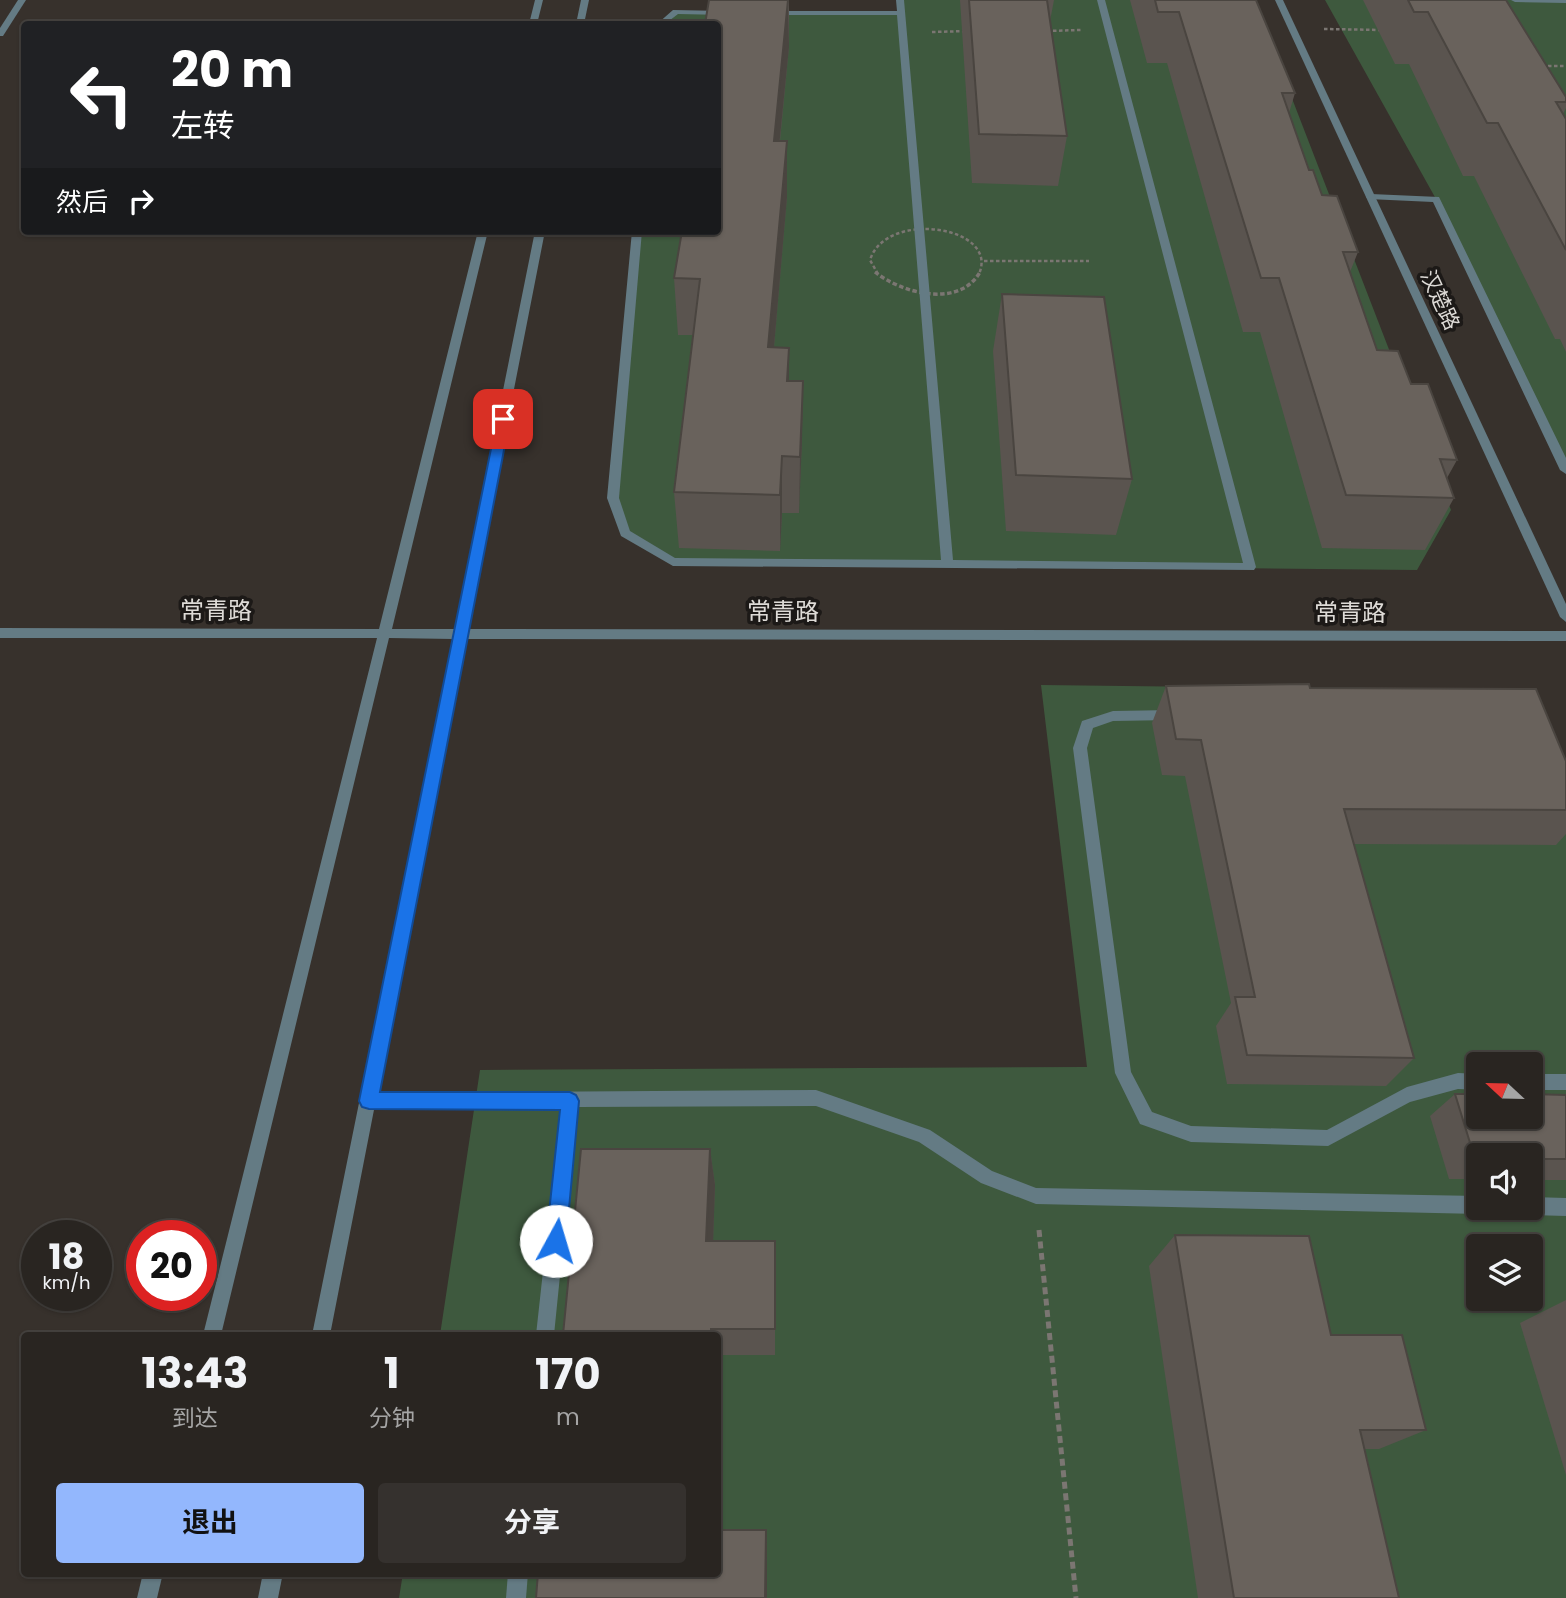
<!DOCTYPE html>
<html lang="zh">
<head>
<meta charset="utf-8">
<style>
	:root { --surface:#292521; --page:#35312e; --text:#f1f3f6; --muted:#a5a5a5; --line:#45423f; --accent:#93b7fd }
	body { margin:0; font-family:Poppins,"Noto Sans SC",sans-serif; background:var(--page); color:var(--text); height:100vh; display:flex; flex-direction:column; font-size:26px; white-space:nowrap }
	* { box-sizing:border-box; margin:0 }
	p { font-size:23px; color:var(--muted) }
	.icon { flex:none; width:38px; height:38px; fill:none; stroke:currentColor; stroke-width:2; stroke-linecap:round; stroke-linejoin:round }
	.map { position:relative; flex:1; overflow:hidden }
	.details { position:absolute; left:21px; top:1332px; width:700px; height:245px; display:flex; flex-direction:column; background:var(--surface); border-radius:7px; box-shadow:0 2px 5px #0004,0 0 0 2px var(--line) }
	.details>* { flex:none }
	.banner { position:absolute; left:21px; top:21px; width:700px; height:214px; border-radius:7px; box-shadow:0 2px 5px #0004,0 0 0 2px var(--line); background:#202124; color:#fff; overflow:hidden }
	.needle { width:46px; rotate:292deg }
	.fabs { position:absolute; left:1466px; top:1052px; display:grid; gap:14px }
	.fabs a { display:grid; place-items:center; width:77px; height:77px; border-radius:7px; background:var(--surface); box-shadow:0 2px 5px #0004,0 0 0 2px var(--line); font-size:35px }
	.speed { position:absolute; left:21px; top:1220px; display:flex; gap:14px; font-size:35px; font-weight:700; text-align:center }
	.speed>* { display:grid; place-content:center; width:91px; height:91px; border-radius:50%; background:var(--surface); box-shadow:0 2px 5px #0004,0 0 0 2px var(--line); line-height:1 }
	.speed small { font-size:18px; font-weight:400 }
	.speed .limit { border:10px solid #d22; background:#fff; color:#111 }
	.pin { position:absolute; display:grid; place-items:center; width:60px; height:60px; color:#fff; margin:-30px; border-radius:14px; box-shadow:0 4px 10px #0006 }
	.me { position:absolute; width:77px; margin:-38px; rotate:6deg; stroke-linejoin:round; filter:drop-shadow(0 0 5px #0008) }
	.turn { display:flex; align-items:center; gap:24px; height:147px; padding:0 35px; font-size:32px }
	.turn .icon { width:91px; height:91px; stroke-width:2.5 }
	.turn b { display:block; font-size:49px; line-height:60px }
	.then { display:flex; align-items:center; height:66px; padding:0 35px; background:#0003; gap:14px; font-size:26px }
	.eta { display:flex; justify-content:space-evenly; align-items:center; height:119px; text-align:center }
	.eta b { font-size:42px; font-weight:700; line-height:49px }
	.cta { display:flex; gap:14px; margin-top:auto; padding:14px 35px }
	.cta a { flex:1; height:80px; border-radius:7px; background:var(--accent); color:#111; font-size:28px; font-weight:700; line-height:80px; text-align:center }
	.cta a+a { background:var(--page); color:var(--text) }
	.map>svg:first-child { display:block }
</style>
</head>
<body>
<div class="map">
<svg width="1566" height="1598" viewBox="0 0 1566 1598">
	<rect width="100%" height="100%" fill="#37312c"/>
	<g fill="#3e593e" fill-rule="evenodd">
		<polygon points="900,0 1254,0 1451,510 1417,570 673,562 625,533 613,498 637,231 718,231 718,24 661,24 676,12 900,13"/>
		<polygon points="1325,0 1566,0 1566,470 1436,199"/>
		<path d="M1041,685L1469,690L1566,760V1598H399L403,1573H718V1335H440L480,1070L1087,1067ZM1479,1064H1531V1116H1479ZM1479,1155H1531V1208H1479ZM1479,1246H1531V1298H1479Z"/>
	</g>
	<g fill="none" stroke-linecap="round" stroke-linejoin="round">
		<g stroke="#7b7672" stroke-width="2.5" stroke-dasharray="3.5 2.5" stroke-linecap="butt">
			<polyline points="1324,29 1382,30"/>
			<polyline points="1047,31 1081,30"/>
			<polyline points="932,32 969,31"/>
			<polyline points="1542,66 1566,66"/>
			<polyline points="984,261 1089,261"/>
			<path d="M878,274L870,260C886,209 1000,226 979,274"/>
		</g>
		<path stroke="#7b7672" stroke-width="3.5" stroke-dasharray="4.5 2.5" stroke-linecap="butt" d="M875,272C901,293 959,309 980,272"/>
		<polyline stroke="#7b7672" stroke-width="5" stroke-dasharray="7 4.5" stroke-linecap="butt" points="1039,1230 1076,1598"/>
		<g fill="#647b84" fill-rule="evenodd">
			<polygon points="18,0 26,0 3,36 0,36 0,28"/>
			<polygon points="896,0 904,0 953,560 1243,563 1097,0 1105,0 1256,567 1254,570 673,566 621,536 607,498 632,231 642,231 619,498 630,531 675,558 941,560 897,15 770,15 766,13 770,11 897,11"/>
			<polygon points="1511,0 1566,0 1566,3 1515,2"/>
			<polygon points="673,10 725,11 729,13 725,15 678,14 665,24 657,24"/>
			<polygon points="1371,194 1439,197 1566,458 1566,474 1560,470 1433,202 1368,199 1366,197"/>
			<polygon points="1173,710 1180,715 1173,720 1113,721 1093,728 1087,748 1131,1072 1152,1112 1191,1126 1327,1130 1407,1087 1458,1073 1479,1074 1479,1090 1458,1089 1410,1102 1328,1146 1191,1142 1140,1124 1115,1073 1073,748 1082,721 1113,711"/>
			<rect x="1531" y="1074" width="35" height="16"/>
			<polygon points="816,1090 930,1130 992,1171 1036,1188 1479,1196 1479,1208 1487,1208 1485,1211 1479,1214 1036,1204 981,1183 919,1142 816,1106 577,1107 554,1335 536,1335 561,1107 369,1109 363,1106 361,1101 363,1096 369,1093"/>
			<polygon points="1531,1197 1566,1198 1566,1216 1531,1215 1525,1212 1523,1208 1531,1208"/>
			<polygon points="508,1573 528,1573 526,1598 506,1598"/>
		</g>
		<g fill="#647b84" fill-rule="evenodd">
			<polygon points="535,0 543,0 537,24 529,24"/>
			<polygon points="581,0 589,0 584,24 576,24"/>
			<polygon points="1275,0 1283,0 1566,604 1566,622 1560,617"/>
			<polygon points="478,231 488,231 392,629 455,629 535,231 545,231 467,629 1566,631 1566,641 466,639 330,1335 312,1335 453,639 389,638 221,1335 203,1335 377,638 0,638 0,628 379,629"/>
			<polygon points="143,1573 163,1573 157,1598 137,1598"/>
			<polygon points="263,1573 283,1573 278,1598 258,1598"/>
		</g>
	</g>
	<g fill="#5a544f">
		<polygon points="709,0 789,0 789,47 780,141 787,197 774,347 789,348 789,381 803,381 802,438 799,513 782,513 780,551 679,548 674,492 693,335 678,335 674,278 718,231"/>
		<polygon points="960,0 1054,0 1050,21 1067,136 1058,186 972,183"/>
		<polygon points="1130,0 1256,0 1295,93 1289,113 1309,170 1322,195 1358,252 1350,272 1377,350 1411,384 1457,460 1447,478 1454,498 1425,550 1322,548 1260,332 1243,332 1167,63 1147,63"/>
		<polygon points="1363,0 1506,0 1566,97 1566,108 1563,114 1566,119 1566,352 1560,339 1555,339 1474,176 1463,176 1409,64 1395,64"/>
		<polygon points="1002,294 1132,479 1116,535 1006,531 993,351"/>
		<polygon points="1166,686 1310,688 1566,761 1566,834 1556,845 1354,844 1414,1058 1386,1086 1227,1084 1216,1026 1231,1003 1185,776 1162,775 1152,723"/>
		<polygon points="1455,1094 1566,1095 1566,1180 1531,1180 1531,1155 1479,1155 1479,1179 1449,1179 1430,1116"/>
		<polygon points="710,1149 715,1185 713,1241 775,1273 775,1355 718,1355 718,1335 563,1335"/>
		<polygon points="1175,1235 1331,1335 1426,1430 1379,1449 1365,1449 1399,1598 1198,1598 1149,1266"/>
		<polygon points="1566,1300 1566,1475 1520,1323"/>
	</g>
	<g fill="#4a4540">
		<polygon points="788,0 789,47 774,197 774,141"/>
		<polygon points="787,141 787,197 769,404 768,347"/>
		<polygon points="789,348 789,405 787,381"/>
		<polygon points="803,381 802,438 799,513 800,457"/>
		<polygon points="782,456 782,513 780,551 780,495"/>
		<polygon points="710,1149 715,1185 712,1273 706,1241"/>
		<polygon points="766,1530 767,1543 767,1598 765,1598"/>
	</g>
	<g fill="#69625c" stroke="#4a4540" stroke-width="2">
		<polygon points="709,0 788,0 774,141 787,141 768,347 789,348 787,381 803,381 800,457 782,456 780,495 674,492 700,279 674,278 682,231 718,231 718,24 705,24"/>
		<polygon points="969,0 1047,0 1067,136 979,134"/>
		<polygon points="1155,0 1256,0 1295,93 1282,93 1309,170 1313,170 1322,195 1337,196 1358,252 1343,252 1377,350 1398,351 1411,384 1428,384 1457,460 1440,459 1454,498 1346,495 1279,278 1261,278 1179,12 1158,12"/>
		<polygon points="1408,0 1506,0 1566,97 1566,102 1556,102 1566,119 1566,250 1498,123 1487,123 1428,12 1414,12"/>
		<polygon points="1002,294 1104,297 1132,479 1016,475"/>
		<polygon points="1309,684 1310,688 1536,689 1566,761 1566,810 1344,809 1414,1058 1247,1055 1235,997 1255,997 1201,740 1176,739 1166,686"/>
		<polygon points="1455,1094 1479,1094 1479,1116 1531,1116 1531,1094 1566,1095 1566,1159 1531,1159 1531,1155 1479,1155 1479,1159 1475,1159"/>
		<polygon points="581,1149 710,1149 706,1241 775,1241 775,1329 711,1329 711,1335 563,1335"/>
		<polygon points="1175,1235 1309,1236 1331,1335 1402,1335 1426,1430 1360,1430 1399,1598 1234,1598"/>
		<polygon points="718,1530 766,1530 765,1598 536,1598 538,1573 718,1573"/>
	</g>
	<polygon fill="#1a73e8" stroke="#114b97" stroke-width="2" points="503,415 510,419 380,1092 570,1092 576,1095 579,1101 566,1241 563,1248 556,1251 549,1248 546,1241 560,1110 369,1109 362,1107 359,1101 497,419"/>
	<g text-anchor="middle" stroke-width="7" stroke-linejoin="round" paint-order="stroke">
		<g font-size="21" fill="#dedbd7" stroke="#1c1917">
			<text transform="translate(1440 300) rotate(65)" y="7">汉楚路</text>
		</g>
		<g font-size="24" fill="#dedbd7" stroke="#1c1917">
			<text x="216" y="619">常青路</text>
			<text x="783" y="620">常青路</text>
			<text x="1350" y="621">常青路</text>
		</g>
	</g>
</svg>
<div class="fabs">
<a><svg class="needle" viewBox="-14 -14 28 28"><path d="M0-13l5 13h-10z" fill="#e53935"/><path d="M0 13l5-13h-10z" fill="#a5a5a5"/></svg></a>
<a><svg class="icon" aria-label="sound" viewBox="0 0 24 24"><path d="M4 9h4l5-4v14l-5-4H4zM17 9q2 3 0 6"/></svg></a>
<a><svg class="icon" aria-label="layers" viewBox="0 0 24 24"><path d="M12 4l9 5-9 5-9-5zM3 14l9 5 9-5"/></svg></a>
</div>
<div class="speed"><div>18<small>km/h</small></div><div class="limit">20</div></div>
<div class="pin" style="left:503px;top:419px;background:#d93025"><svg class="icon" aria-label="arrive" viewBox="0 0 24 24"><path d="M6 21V4h12l-3 4 3 4H6"/></svg></div>
<svg class="me" style="left:556px;top:1241px" viewBox="-20 -20 40 40"><circle r="19" fill="#fff"/><path d="M0-13L10 11 0 6-10 11z" fill="#1a73e8"/></svg>
<div class="banner">
<div class="turn"><svg class="icon" aria-label="left" viewBox="0 0 24 24"><path d="M17 20v-9H6M10 6l-5 5 5 5"/></svg><div><b>20 m</b>左转</div></div>
<div class="then">然后<svg class="icon" aria-label="right" viewBox="0 0 24 24"><path d="M7 20v-9h11M14 6l5 5-5 5"/></svg></div>
</div>
<section class="details">
<div class="eta">
<div><b>13:43</b><p>到达</p></div>
<div><b>1</b><p>分钟</p></div>
<div><b>170</b><p>m</p></div>
</div>
<div class="cta"><a>退出</a><a>分享</a></div>
</section>
</div>
</body>
</html>
